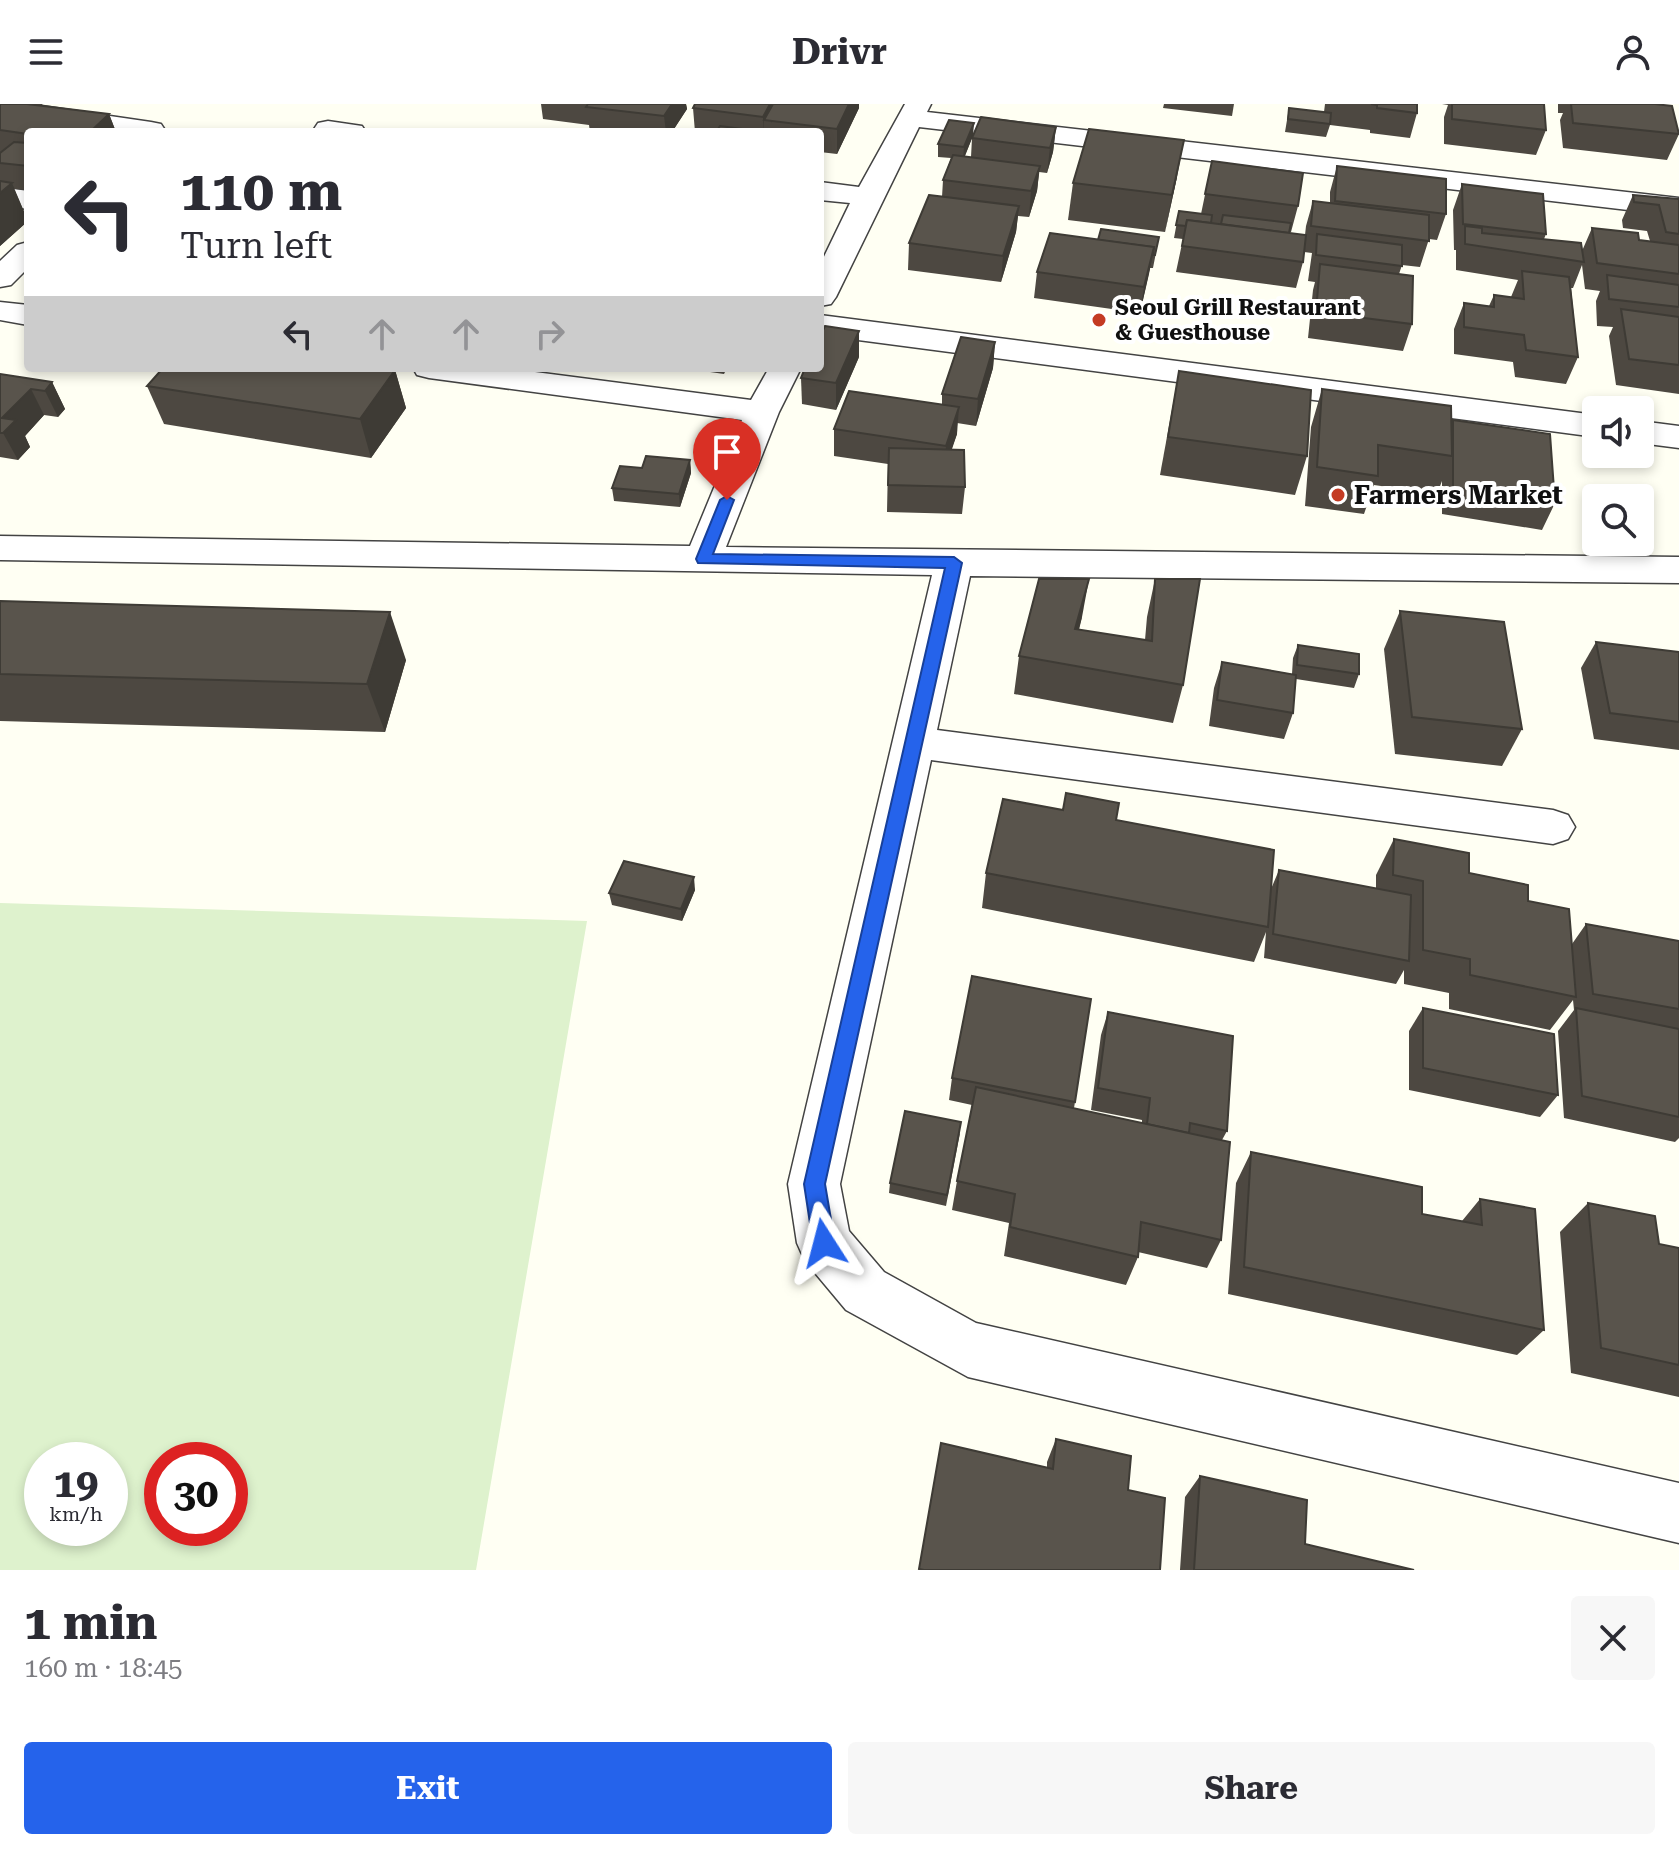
<!DOCTYPE html>
<html lang="en">
<head>
<meta charset="utf-8">
<style>
	:root { --surface:#fff; --page:#f7f7f7; --text:#2b2b33; --muted:#7c7c81; --accent:#2563eb }
	body { margin:0; font-family:"Roboto Serif",serif; background:var(--page); color:var(--text); height:100vh; display:flex; flex-direction:column; font-size:30px; white-space:nowrap }
	* { box-sizing:border-box; margin:0 }
	p { font-size:26px; color:var(--muted) }
	.icon { flex:none; width:44px; height:44px; fill:none; stroke:currentColor; stroke-width:2; stroke-linecap:round; stroke-linejoin:round }
	.map { position:relative; height:1466px; overflow:hidden }
	.sheet { display:flex; flex-direction:column; background:var(--surface); flex:1 }
	.sheet>* { flex:none }
	.banner { position:absolute; left:24px; top:24px; width:800px; height:244px; border-radius:8px; box-shadow:0 4px 12px #0003; background:#fff; color:var(--text); overflow:hidden }
	.fabs { position:absolute; left:1582px; top:292px; display:grid; gap:16px }
	.fabs a { display:grid; place-items:center; width:72px; height:72px; border-radius:8px; background:var(--surface); box-shadow:0 4px 12px #0003; font-size:40px }
	.speed { position:absolute; left:24px; top:1338px; display:flex; gap:16px; font-size:40px; font-weight:700; text-align:center }
	.speed>* { display:grid; place-content:center; width:104px; height:104px; border-radius:50%; background:var(--surface); box-shadow:0 4px 12px #0003; line-height:1 }
	.speed small { font-size:20px; font-weight:400 }
	.speed .limit { border:12px solid #d22; background:#fff; color:#111 }
	.pin { position:absolute; display:grid; place-items:center; width:68px; height:68px; color:#fff; margin:-82px -34px; border-radius:50% 50% 50% 0; rotate:-45deg; box-shadow:0 0 8px #0007 }
	.pin .icon { rotate:45deg }
	.me { position:absolute; width:88px; margin:-44px; rotate:351deg; stroke-linejoin:round; filter:drop-shadow(0 0 6px #0008) }
	.turn { display:flex; align-items:center; gap:28px; height:168px; padding:0 24px; font-size:36px }
	.turn .icon { width:104px; height:104px; stroke-width:2.5 }
	.turn b { display:block; font-size:56px; line-height:68px }
	.lanes { display:flex; align-items:center; height:76px; padding:0 24px; background:#0003; justify-content:center; gap:40px; direction:ltr }
	.lanes .off { opacity:.35 }
	.round { display:grid; place-items:center; flex:none; width:84px; height:84px; border-radius:8px; background:var(--page) }
	.summary { display:flex; align-items:center; justify-content:space-between; height:136px; padding:0 24px }
	h1 { font-size:48px; font-weight:700; line-height:60px }
	.cta { display:flex; gap:16px; margin-top:auto; padding:16px 24px }
	.cta a { flex:1; height:92px; border-radius:8px; background:var(--accent); color:#fff; font-size:32px; font-weight:700; line-height:92px; text-align:center }
	.cta a+a { background:var(--page); color:var(--text) }
	header { display:flex; justify-content:space-between; align-items:center; height:104px; padding:0 24px; background:var(--surface); font-size:36px; font-weight:700 }
	.map>svg:first-child { display:block }
</style>
</head>
<body>
<header><svg class="icon" aria-label="menu" viewBox="0 0 24 24"><path d="M4 6h16M4 12h16M4 18h16"/></svg>Drivr<svg class="icon" aria-label="person" viewBox="0 0 24 24"><circle cx="12" cy="8" r="4"/><path d="M4 21q1-7 8-7t8 7"/></svg></header>
<div class="map">
<svg width="1679" height="1466" viewBox="0 0 1679 1466">
	<rect width="100%" height="100%" fill="#fffff3"/>
	<path fill="#def2cd" fill-rule="evenodd" d="M0,799L587,817L476,1466H0ZM42,1356H110V1424H42ZM162,1356H230V1424H162Z"/>
	<g fill="none" stroke-linecap="round" stroke-linejoin="round">
		<defs>
			<g id="minor">
				<polygon points="0,0 28,0 151,18 161,20 165,26 109,28 0,12"/>
				<polygon points="905,0 931,0 927,8 1679,94 1679,112 919,23 836,193 831,200 820,202 820,161 850,99 820,96 820,78 859,83"/>
				<polygon points="328,17 362,22 366,28 316,28 314,25 318,19"/>
				<polygon points="0,83 28,87 28,105 0,101"/>
				<polygon points="28,138 28,164 11,181 0,183 0,157 17,141"/>
				<polygon points="0,198 28,201 28,221 0,216"/>
				<polygon points="820,211 1596,311 1596,333 820,231"/>
				<polygon points="413,264 505,264 751,296 769,264 801,264 779,308 726,443 1679,453 1679,479 970,472 937,626 1553,706 1568,711 1575,723 1568,735 1553,740 931,656 840,1080 849,1127 884,1168 976,1219 1679,1379 1679,1439 968,1273 846,1206 805,1157 797,1139 788,1080 932,471 0,456 0,432 690,442 742,316 429,274 417,271"/>
				<polygon points="1640,317 1679,322 1679,344 1640,339"/>
			</g>
		</defs>
		<use href="#minor" stroke="#434343" stroke-width="3"/>
		<use href="#minor" fill="#fff" fill-rule="evenodd"/>
	</g>
	<g fill="#4d4841" fill-rule="evenodd">
		<polygon points="0,0 42,0 43,2 109,10 116,28 28,28 28,86 14,85 28,117 0,142"/>
		<polygon points="541,0 686,0 687,5 672,28 590,28 589,21 543,15"/>
		<polygon points="1164,0 1234,0 1232,12 1163,4"/>
		<polygon points="1325,0 1417,0 1417,9 1410,34 1370,29 1370,26 1330,21 1326,33 1285,28 1289,4 1324,8"/>
		<polygon points="1442,0 1544,0 1546,26 1536,51 1444,40 1444,13 1448,1"/>
		<polygon points="1558,0 1663,0 1679,30 1667,56 1563,44 1560,16 1563,9 1558,9"/>
		<polygon points="693,4 859,4 837,50 820,48 820,28 695,28"/>
		<path d="M1056,23L1053,48L1047,69L1039,68L1037,87L1029,113L1018,112L1016,128L1001,178L908,166L909,139L942,93L943,76L951,54L938,53V40L973,31ZM972,34L971,53L965,52Z"/>
		<polygon points="1212,57 1298,102 1291,128 1289,129 1305,131 1306,122 1313,97 1330,99 1330,88 1337,62 1446,110 1437,136 1429,135 1420,163 1402,161 1399,170 1412,220 1403,247 1308,234 1313,186 1315,178 1308,177 1312,149 1304,148 1303,158 1296,184 1176,168 1183,135 1174,134 1179,107 1201,110"/>
		<polygon points="1177,73 1165,128 1068,116 1073,79"/>
		<polygon points="1462,80 1546,130 1544,135 1582,147 1592,124 1639,136 1650,137 1647,127 1623,124 1622,116 1633,91 1679,95 1679,290 1616,281 1609,232 1613,223 1597,222 1596,197 1600,187 1585,185 1582,161 1573,184 1571,184 1578,253 1566,280 1515,273 1513,258 1454,250 1454,225 1464,199 1489,202 1494,191 1511,193 1518,176 1456,166 1456,146 1454,146 1453,106"/>
		<polygon points="1159,133 1153,164 1150,164 1140,209 1034,194 1037,168"/>
		<polygon points="995,238 993,264 976,322 957,319 957,330 951,346 965,383 962,410 887,408 888,360 834,352 834,325 942,301 942,290"/>
		<polygon points="859,253 836,306 802,300 801,274"/>
		<polygon points="682,264 727,264 724,270"/>
		<polygon points="395,266 406,304 371,354 164,320 147,282"/>
		<polygon points="1179,267 1307,352 1295,391 1160,371"/>
		<polygon points="0,270 52,278 65,305 58,313 44,311 25,332 30,343 18,356 0,353"/>
		<polygon points="1322,285 1451,319 1453,316 1555,399 1542,426 1442,410 1442,377 1437,390 1374,381 1364,410 1305,402 1311,323"/>
		<polygon points="690,356 691,369 680,403 614,397 612,384 642,364"/>
		<polygon points="1155,475 1183,581 1173,619 1014,590 1019,552 1082,513 1079,526 1145,536 1147,513"/>
		<polygon points="0,497 406,556 385,628 0,617"/>
		<polygon points="1400,507 1522,625 1502,662 1395,650 1384,545"/>
		<polygon points="1596,538 1679,548 1679,646 1594,635 1581,564"/>
		<polygon points="1298,541 1359,570 1354,584 1296,575 1293,609 1284,635 1209,622 1214,584 1222,558 1292,570 1293,554"/>
		<polygon points="1116,716 1271,785 1279,766 1376,785 1376,771 1394,735 1469,769 1528,797 1572,840 1586,820 1679,837 1679,1034 1675,1038 1564,1014 1558,927 1574,906 1573,896 1550,926 1449,905 1449,889 1404,880 1404,866 1396,880 1264,854 1266,828 1254,858 982,804 986,769"/>
		<polygon points="695,786 682,817 612,801 609,789"/>
		<polygon points="1423,904 1558,991 1540,1013 1409,986 1409,927"/>
		<polygon points="1108,908 1227,1027 1222,1036 1221,1136 1207,1164 1138,1148 1138,1153 1126,1181 1004,1152 1009,1119 952,1106 957,1077 972,1001 949,996 952,974 1075,998 1074,1004 1142,1019 1142,1016 1091,1006 1101,931"/>
		<polygon points="960,1029 946,1102 889,1089 890,1079"/>
		<polygon points="1251,1048 1422,1110 1462,1117 1480,1095 1544,1226 1517,1251 1228,1190 1236,1079"/>
		<polygon points="1588,1099 1659,1140 1679,1144 1679,1293 1571,1269 1560,1128"/>
		<polygon points="1056,1335 1128,1386 1160,1466 919,1466 941,1339 1047,1364 1047,1358"/>
		<polygon points="1200,1372 1305,1440 1414,1466 1180,1466 1185,1393"/>
	</g>
	<g fill="#3e3b35">
		<polygon points="672,0 686,0 687,5 672,28 666,28 664,12"/>
		<polygon points="770,0 782,0 771,19 771,17 764,16 764,28 763,13"/>
		<polygon points="849,0 859,0 859,4 837,50 837,25"/>
		<polygon points="109,10 116,28 90,28"/>
		<polygon points="974,19 973,32 963,56 964,43"/>
		<polygon points="1056,23 1053,48 1047,69 1050,44"/>
		<polygon points="1184,36 1177,73 1165,128 1172,91"/>
		<polygon points="1040,62 1037,87 1029,113 1031,87"/>
		<polygon points="12,79 28,117 0,142 0,89"/>
		<polygon points="1019,102 1016,128 1001,178 1003,152"/>
		<polygon points="1154,143 1149,170 1140,209 1144,183"/>
		<polygon points="859,227 859,253 836,306 836,279"/>
		<polygon points="995,238 993,264 976,322 978,295"/>
		<polygon points="395,266 406,304 371,354 360,315"/>
		<polygon points="52,278 65,305 58,313 45,287"/>
		<polygon points="31,285 44,311 25,332 30,343 18,356 3,329 2,314"/>
		<polygon points="959,303 957,330 944,369 946,342"/>
		<polygon points="690,356 691,369 680,403 679,390"/>
		<polygon points="1089,475 1082,513 1068,563 1075,525"/>
		<polygon points="390,508 406,556 385,628 367,580"/>
		<polygon points="694,773 695,786 682,817 681,805"/>
	</g>
	<g fill="#59544c" stroke="#3e3b35" stroke-width="2">
		<polygon points="0,0 27,0 109,10 90,28 28,28 28,30 0,26"/>
		<polygon points="588,0 672,0 664,12 586,3"/>
		<polygon points="695,0 770,0 763,13 693,4"/>
		<polygon points="773,0 849,0 837,25 764,16"/>
		<polygon points="1371,0 1417,0 1417,9 1377,4 1377,1"/>
		<polygon points="1452,0 1544,0 1546,26 1452,15"/>
		<polygon points="1571,0 1655,0 1672,2 1679,30 1573,19"/>
		<polygon points="1289,4 1331,9 1330,20 1288,15"/>
		<polygon points="981,13 1056,23 1050,44 972,34"/>
		<polygon points="949,16 974,19 964,43 938,40"/>
		<polygon points="720,22 764,28 716,28"/>
		<polygon points="1089,25 1184,36 1172,91 1073,79"/>
		<polygon points="14,38 28,39 28,62 0,59 0,49"/>
		<polygon points="953,51 1040,62 1031,87 943,76"/>
		<polygon points="1212,57 1303,69 1298,102 1205,90"/>
		<polygon points="1337,62 1446,75 1446,110 1335,97"/>
		<polygon points="0,77 12,79 0,89"/>
		<polygon points="1462,80 1543,90 1546,130 1463,120"/>
		<polygon points="929,91 1019,102 1003,152 909,139"/>
		<polygon points="1633,91 1679,95 1679,130 1666,128 1659,101 1634,98"/>
		<polygon points="1313,97 1429,111 1429,137 1311,122"/>
		<polygon points="1179,107 1212,111 1211,119 1187,116 1186,122 1176,121"/>
		<polygon points="1223,111 1291,119 1289,129 1221,120"/>
		<polygon points="1187,116 1306,131 1303,158 1182,142"/>
		<polygon points="1465,122 1482,124 1482,129 1581,139 1584,158 1465,140"/>
		<polygon points="1592,124 1638,129 1639,136 1679,141 1679,170 1597,159"/>
		<polygon points="1101,125 1159,133 1155,151 1153,151 1154,143 1098,136"/>
		<polygon points="1050,129 1154,143 1144,183 1037,168"/>
		<polygon points="1317,130 1402,141 1402,162 1316,151"/>
		<polygon points="1320,160 1413,172 1412,220 1316,208"/>
		<polygon points="1522,167 1569,173 1578,253 1526,246 1524,231 1464,223 1464,199 1494,203 1494,191 1524,195"/>
		<polygon points="1607,171 1679,181 1679,203 1609,195"/>
		<polygon points="1621,205 1679,213 1679,261 1629,255"/>
		<polygon points="825,222 859,227 836,279 801,274 805,264 820,264 820,232"/>
		<polygon points="961,233 995,238 978,295 942,290"/>
		<polygon points="163,264 382,264 395,266 360,315 147,282"/>
		<polygon points="1179,267 1311,286 1307,352 1168,333"/>
		<polygon points="0,270 52,278 45,287 31,285 2,314 16,316 3,329 0,329"/>
		<polygon points="1322,285 1451,302 1452,352 1378,341 1378,372 1317,363"/>
		<polygon points="849,287 959,303 946,342 834,325"/>
		<polygon points="1453,316 1550,330 1555,399 1453,383"/>
		<polygon points="889,344 964,346 965,383 888,381"/>
		<polygon points="646,352 690,356 679,390 612,384 620,362 642,364"/>
		<polygon points="1039,475 1089,475 1075,525 1152,537 1155,475 1200,475 1183,581 1019,552"/>
		<polygon points="0,497 390,508 367,580 0,570"/>
		<polygon points="1400,507 1504,518 1522,625 1412,613"/>
		<polygon points="1596,538 1679,548 1679,618 1610,609"/>
		<polygon points="1298,541 1359,550 1359,570 1297,561"/>
		<polygon points="1222,558 1296,571 1293,609 1217,596"/>
		<polygon points="1066,689 1119,699 1116,716 1274,746 1268,823 986,769 1003,695 1063,706"/>
		<polygon points="1394,735 1469,749 1469,769 1528,781 1528,797 1569,805 1576,893 1470,871 1470,855 1423,846 1423,777 1393,771"/>
		<polygon points="624,757 694,773 681,805 609,789"/>
		<polygon points="1279,766 1411,791 1409,857 1273,830"/>
		<polygon points="1586,820 1679,837 1679,905 1593,890"/>
		<polygon points="972,872 1091,895 1075,998 952,974"/>
		<polygon points="1423,904 1554,930 1558,991 1423,964"/>
		<polygon points="1576,904 1679,925 1679,1013 1582,992"/>
		<polygon points="1108,908 1233,932 1227,1027 1190,1019 1189,1029 1147,1020 1150,994 1098,984"/>
		<polygon points="976,983 1230,1038 1221,1136 1141,1118 1138,1153 1010,1123 1015,1090 957,1077"/>
		<polygon points="905,1007 961,1018 947,1091 890,1079"/>
		<polygon points="1251,1048 1422,1083 1422,1110 1482,1121 1480,1095 1535,1105 1544,1226 1244,1163"/>
		<polygon points="1588,1099 1655,1112 1659,1140 1679,1144 1679,1261 1601,1244"/>
		<polygon points="1056,1335 1131,1352 1128,1386 1165,1394 1160,1466 924,1466 919,1465 941,1339 1053,1365"/>
		<polygon points="1200,1372 1307,1396 1305,1440 1414,1466 1194,1466"/>
	</g>
	<polygon fill="#2563eb" stroke="#184099" stroke-width="2" points="727,392 734,396 713,450 954,453 962,459 825,1080 835,1139 832,1146 824,1149 816,1146 813,1139 804,1080 945,464 698,459 696,455 720,396"/>
	<g fill="#c43b24" stroke="#fff" stroke-width="3">
		<circle cx="1099" cy="216" r="8"/>
		<circle cx="1338" cy="391" r="8"/>
	</g>
	<g text-anchor="middle" stroke-width="8" stroke-linejoin="round" paint-order="stroke">
		<g font-size="22" font-weight="bold" fill="#101010" stroke="#fff" text-anchor="start">
			<text x="1115" y="211">Seoul Grill Restaurant<tspan x="1115" dy="25">&amp; Guesthouse</tspan></text>
		</g>
		<g font-size="26" font-weight="bold" fill="#101010" stroke="#fff" text-anchor="start">
			<text x="1354" y="400">Farmers Market</text>
		</g>
	</g>
</svg>
<div class="fabs">
<a><svg class="icon" aria-label="sound" viewBox="0 0 24 24"><path d="M4 9h4l5-4v14l-5-4H4zM17 9q2 3 0 6"/></svg></a>
<a><svg class="icon" aria-label="search" viewBox="0 0 24 24"><circle cx="10" cy="10" r="6"/><path d="M15 15l6 6"/></svg></a>
</div>
<div class="speed"><div>19<small>km/h</small></div><div class="limit">30</div></div>
<div class="pin" style="left:727px;top:396px;background:#d93025"><svg class="icon" aria-label="arrive" viewBox="0 0 24 24"><path d="M6 21V4h12l-3 4 3 4H6"/></svg></div>
<svg class="me" style="left:824px;top:1139px" viewBox="-20 -20 40 40"><path d="M0-17L14 15 0 8-14 15z" fill="#2563eb" stroke="#fff" stroke-width="4"/></svg>
<div class="banner">
<div class="turn"><svg class="icon" aria-label="left" viewBox="0 0 24 24"><path d="M17 20v-9H6M10 6l-5 5 5 5"/></svg><div><b>110 m</b>Turn left</div></div>
<div class="lanes"><svg class="icon" aria-label="left" viewBox="0 0 24 24"><path d="M17 20v-9H6M10 6l-5 5 5 5"/></svg><svg class="icon off" aria-label="ahead" viewBox="0 0 24 24"><path d="M12 20V5M6 11l6-6 6 6"/></svg><svg class="icon off" aria-label="ahead" viewBox="0 0 24 24"><path d="M12 20V5M6 11l6-6 6 6"/></svg><svg class="icon off" aria-label="right" viewBox="0 0 24 24"><path d="M7 20v-9h11M14 6l5 5-5 5"/></svg></div>
</div>
</div>
<section class="sheet">
<div class="summary"><div><h1>1 min</h1><p>160 m · 18:45</p></div><a class="round"><svg class="icon" aria-label="close" viewBox="0 0 24 24"><path d="M6 6l12 12M18 6L6 18"/></svg></a></div>
<div class="cta"><a>Exit</a><a>Share</a></div>
</section>
</body>
</html>
